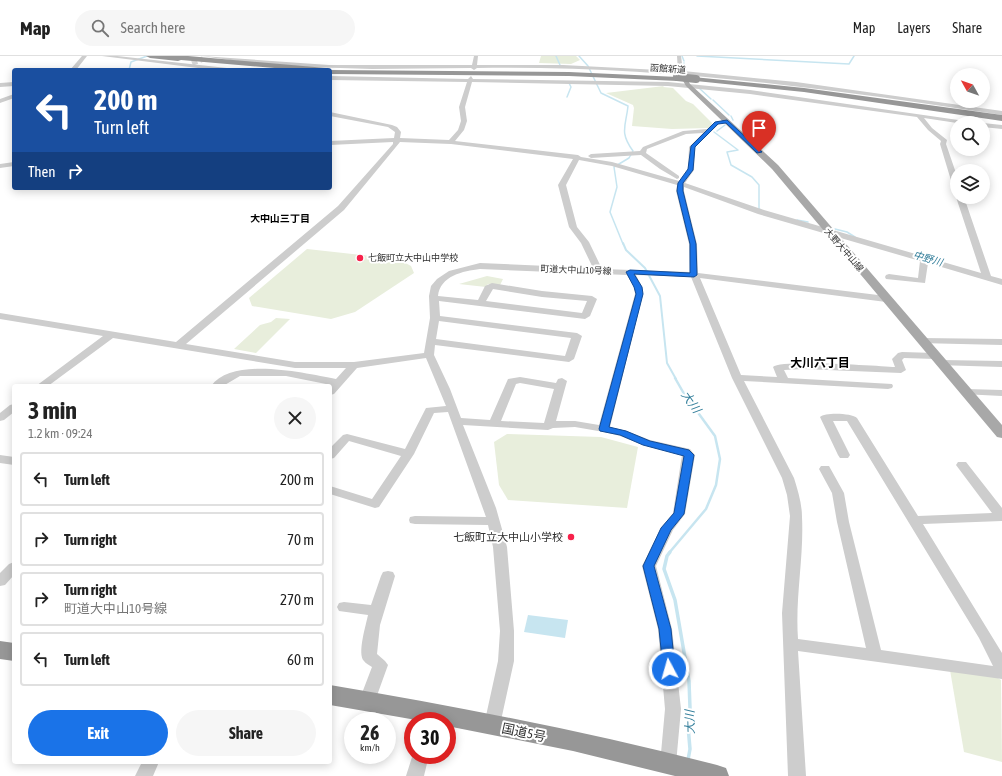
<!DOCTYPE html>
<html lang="en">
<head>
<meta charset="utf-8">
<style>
	:root { --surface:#fff; --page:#f6f6f6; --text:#222; --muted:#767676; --line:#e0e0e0; --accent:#1a73e8 }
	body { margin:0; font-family:"Asap Condensed","Noto Sans JP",sans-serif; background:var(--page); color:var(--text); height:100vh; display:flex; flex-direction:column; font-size:15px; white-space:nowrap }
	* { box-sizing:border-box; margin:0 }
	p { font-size:13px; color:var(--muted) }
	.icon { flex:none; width:22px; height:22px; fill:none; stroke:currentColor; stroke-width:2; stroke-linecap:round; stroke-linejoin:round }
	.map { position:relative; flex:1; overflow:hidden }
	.drawer { position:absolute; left:12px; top:328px; width:320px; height:380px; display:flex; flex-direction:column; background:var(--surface); border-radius:4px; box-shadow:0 2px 10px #0003 }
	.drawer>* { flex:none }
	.hud { position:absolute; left:12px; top:12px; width:320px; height:122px; border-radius:4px; box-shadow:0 2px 10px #0003; background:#1a4fa0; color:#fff; overflow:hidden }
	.needle { width:26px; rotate:310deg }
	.controls { position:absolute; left:950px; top:12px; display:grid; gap:8px }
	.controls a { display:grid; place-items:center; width:40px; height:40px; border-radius:50%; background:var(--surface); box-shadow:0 2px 10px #0003; font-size:20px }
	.speed { position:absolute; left:344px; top:656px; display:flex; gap:8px; font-size:20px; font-weight:700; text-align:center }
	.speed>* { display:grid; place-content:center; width:52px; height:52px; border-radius:50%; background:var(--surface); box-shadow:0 2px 10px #0003; line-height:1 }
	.speed small { font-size:10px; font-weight:400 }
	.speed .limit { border:6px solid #d22; background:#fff; color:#111 }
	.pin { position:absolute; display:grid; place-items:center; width:34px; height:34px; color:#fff; margin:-41px -17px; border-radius:50% 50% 50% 0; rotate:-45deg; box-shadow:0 0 4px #0007 }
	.pin .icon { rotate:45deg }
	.me { position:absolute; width:44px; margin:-22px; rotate:354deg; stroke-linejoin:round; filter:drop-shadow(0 0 3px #0008) }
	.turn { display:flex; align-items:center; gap:14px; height:84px; padding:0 16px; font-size:18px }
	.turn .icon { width:52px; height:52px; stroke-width:2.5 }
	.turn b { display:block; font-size:28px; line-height:34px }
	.then { display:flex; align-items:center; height:38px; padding:0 16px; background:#0003; gap:8px; font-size:15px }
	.round { display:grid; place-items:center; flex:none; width:42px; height:42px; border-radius:21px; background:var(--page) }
	.overview { display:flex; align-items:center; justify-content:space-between; height:68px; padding:0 16px }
	h1 { font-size:24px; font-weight:700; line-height:30px }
	.button { display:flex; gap:8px; margin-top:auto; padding:8px 16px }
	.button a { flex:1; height:46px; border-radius:24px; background:var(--accent); color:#fff; font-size:16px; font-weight:700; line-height:46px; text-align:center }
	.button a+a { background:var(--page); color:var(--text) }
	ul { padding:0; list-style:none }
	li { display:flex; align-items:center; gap:12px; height:54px; margin:0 8px 6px; padding:0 8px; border:2px solid var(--line); border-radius:4px }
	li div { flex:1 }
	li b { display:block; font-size:15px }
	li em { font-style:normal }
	header { display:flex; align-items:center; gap:24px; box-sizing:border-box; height:56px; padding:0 20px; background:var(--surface); border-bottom:1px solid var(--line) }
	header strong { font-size:19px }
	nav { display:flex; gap:22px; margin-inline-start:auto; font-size:14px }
	.search { width:280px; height:36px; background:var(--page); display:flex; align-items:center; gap:10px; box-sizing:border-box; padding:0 14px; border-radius:22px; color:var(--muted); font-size:15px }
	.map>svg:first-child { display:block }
</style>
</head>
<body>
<header>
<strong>Map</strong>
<div class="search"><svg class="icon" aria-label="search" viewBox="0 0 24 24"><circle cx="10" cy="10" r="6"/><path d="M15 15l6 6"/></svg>Search here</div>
<nav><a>Map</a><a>Layers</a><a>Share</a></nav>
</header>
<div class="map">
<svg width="1002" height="720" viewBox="0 0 1002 720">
	<rect width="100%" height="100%" fill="#fff"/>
	<g fill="#e8eedc">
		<polygon points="541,0 576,0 580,4 571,8 539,7"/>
		<polygon points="664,30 663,31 673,32 686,45 693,48 712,67 711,70 708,72 672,73 632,70 634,52 633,49 606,37"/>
		<polygon points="307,193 398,203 411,210 414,217 355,256 331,263 252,250 249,242"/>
		<polygon points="487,220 503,223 500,229 488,228 486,231 459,228"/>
		<polygon points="276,262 290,263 256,297 234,293 260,269 271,266"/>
		<polygon points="507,378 601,381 638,391 627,452 508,444 499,429 494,386"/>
		<polygon points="950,614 995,620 1001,624 1002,706 964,696"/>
	</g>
	<polygon fill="#c7e5f0" points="528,559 568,564 565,582 524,576"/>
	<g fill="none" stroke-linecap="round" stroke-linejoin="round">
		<g stroke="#c7e5f0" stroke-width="1.5">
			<polyline points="556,0 560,9"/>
			<path d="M579,0L588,10L601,37L628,50C626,70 619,76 633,95L629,102L614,111L617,131L610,156L623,188"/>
			<polyline points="682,0 684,5"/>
			<polyline points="697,0 849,8 854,0"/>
			<polyline points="684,7 686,15"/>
			<polyline points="129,14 131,6 147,0"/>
			<polyline points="699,32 711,43"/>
			<polyline points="567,41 571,31 569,27"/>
			<polyline points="713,44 729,59"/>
			<polyline points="731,60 733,64"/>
			<polyline points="717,75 725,69"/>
			<polyline points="714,76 738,94 727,96 731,109 752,121 759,129 759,153 761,154"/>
			<polyline points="797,164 808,166"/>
			<polyline points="835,173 847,176 855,181"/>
		</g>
		<polyline stroke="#c7e5f0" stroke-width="2" points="623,187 626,194 645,212 660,240 667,307 676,323"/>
		<polyline stroke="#c7e5f0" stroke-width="2.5" points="669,497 706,453 716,429 720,403 715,380 683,336 675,322"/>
		<polyline stroke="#c7e5f0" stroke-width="3.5" points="670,496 667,500 664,513 675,544 689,625 690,652 688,670 690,693 688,704"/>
		<polyline stroke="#d6d6d6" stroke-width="5.5" stroke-dasharray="5.5 3" stroke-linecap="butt" points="192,7 203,3"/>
		<g fill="#cdcdcd" fill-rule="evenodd">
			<polygon points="82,0 87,0 76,14 70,14"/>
			<polygon points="102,0 117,0 227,12 230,14 214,14"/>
			<path d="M201,0L329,9H472L474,0H478L477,9H563L678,15L677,0H681L683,15L796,26L1002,55V59C827,32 653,9 477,12L474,14L471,12L372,13L308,11L245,6Z"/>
			<path d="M330,20L468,23L471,20L473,23L668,26L750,34L972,66L973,67H957L924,62L932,72L947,84L946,88L957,120V133L953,131L940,88L941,85L928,74L917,61L750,38L668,30L472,26L465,51L467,65L464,74L455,85L578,99L581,101L612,106L679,125L688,114L689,91L703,77L686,78L647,93L646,97L679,120V122L677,123L660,113L641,99L591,102L588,100L591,98L640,95L643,91L683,75L707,73L715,66L729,64V66L719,68L695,91L694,114L685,127L764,154L981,217L956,141H964L991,220L1002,223V229L928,207L925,227L886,223L885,221L886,219L889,218L918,222L920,205L758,158L684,131V135L697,188L698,217L886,240L891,243L886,246L700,222L741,319L777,321L773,311C780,303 878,310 895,311L892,303L898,297L902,296L935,297L940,300L935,303L904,302L902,304L906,314L901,317L803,313L784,314L788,322L892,328L893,330L892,332L888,333L744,325L794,422C798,435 802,448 802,461C804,502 795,541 798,583L866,592L837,466L832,437L819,413L821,410H829L844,437L849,466L881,594L993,610L979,582L847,365H833L850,399L848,402H840L838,399L820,361C825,356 852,357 857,362L918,460L992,457L956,409L958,406H966L1002,452V465L923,468L1002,597V623L798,595L806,720H788L782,557L790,460L787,439L782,422L732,322L691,221L636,219L642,231L643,238L610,371L627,375L650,384L690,393L695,399L685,458L673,474L656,510L672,573L681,653L676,708L674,713L668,716L662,713L660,708L665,653L658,573L642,510L661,472L673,457L682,399L643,389L620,380L604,376L575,371L553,372L548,374L463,369L496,452L507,491L514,575V605L500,669L498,674L492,676L486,674L484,669L498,605L500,575L493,491L488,469L415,468L410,467L409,464L410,461L415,460L486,461L448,356L434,357L414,398L379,451L375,452L330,438V430L372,443L401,400L349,385L334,402L330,403V392L343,379L347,378L405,393L426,352L446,350L426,302L357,312L334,338L330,339L331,329L286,320H240L223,330H211C233,300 304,317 336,323L346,312H295L113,282L48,330H36L103,280L0,263V257L176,286L338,150L393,88V86L330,89V85L394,82L395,76L388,71L330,60V56L392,69L397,71L401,76L400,82L449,84L458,74L461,65L459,51L467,26L330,24ZM400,86L451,88L573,103L558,129L569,171L581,187L593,212L480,207L449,215L437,223L431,230L429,240L430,262L424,297L354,306H295L186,288L344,154ZM579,104L612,110L677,129L676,135L689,188L690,216L602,213L589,186L577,171L566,129ZM480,213L627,219L634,231L635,238L599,369L575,365H556L567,325L562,322L558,323L556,327L520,321L508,323L490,364L461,362L450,333L434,299L435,289L569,306L574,303L582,280L577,277L440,260L439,245L585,263L590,260L597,243L592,240L542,235L492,227L485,230L478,244L438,240C440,220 463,215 480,213ZM493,233L542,241L587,245L582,257L486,245ZM439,265L571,282L565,300L436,283ZM520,327L554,333L544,367L501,365L516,328Z"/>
			<polygon points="14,26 14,30 0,31 0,27"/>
			<polygon points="14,38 14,42 0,47 0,43"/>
			<polygon points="983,67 1002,69 1002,73 983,71"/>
			<polygon points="14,106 14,110 0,112 0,108"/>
			<polygon points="922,282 1002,283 1002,289 919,287 917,285 919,283"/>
			<polygon points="941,304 1002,305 1002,311 937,309 936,307"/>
			<polygon points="966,333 1002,334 1002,340 962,338 961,336 962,334"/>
			<polygon points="14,348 14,356 4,364 0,365 0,357 10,349"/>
			<polygon points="0,399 14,401 14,409 0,407"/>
			<polygon points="14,506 14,519 5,529 0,530 0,517 9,508"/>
			<path d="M388,515L393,516L395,520L380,569L377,598L385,605L388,609L375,645L373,650L367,652L361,650L359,645L372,611C369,609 365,607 364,605C357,598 366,569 368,559L339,555L337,551L339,547L344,546L371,549L381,520L383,516Z"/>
			<polygon points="413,698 429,699 424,720 406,720"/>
			<polygon points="142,706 159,706 153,720 135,720"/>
		</g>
		<polygon fill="#a8a8a8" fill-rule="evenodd" points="681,14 683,15 690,28 778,109 1002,369 1002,382 997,381 772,113 686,30 678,16"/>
		<g fill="#979797" fill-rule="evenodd">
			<polygon points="146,0 188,0 326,12 330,14 569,16 678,21 682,23 678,25 569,20 330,18 330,14 298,14 181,4 178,5 150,2"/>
			<polygon points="693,21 804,32 1002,59 1002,65 804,36 696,25 693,25"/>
			<polygon points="0,585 14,587 14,605 0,603"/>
			<path d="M330,629C460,651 589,676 717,709L726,712L729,720H675L573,695L447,670V665H422L330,649Z"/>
		</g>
		<polyline stroke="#979797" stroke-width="8" points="677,21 696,23"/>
	</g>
	<polygon fill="#1a73e8" stroke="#114b97" points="727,64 762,96 757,97 726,67 718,68 695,91 693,114 683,127 683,135 696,188 697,219 694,221 634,218 642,231 643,238 609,371 626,375 650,385 689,394 694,399 684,458 671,474 654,510 671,573 675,613 673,617 669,618 665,617 663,613 659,573 643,510 661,472 674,457 684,400 643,389 620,379 600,375 599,373 636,238 634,231 626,216 630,214 690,217 690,188 677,135 678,127 688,113 691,90 715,66"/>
	<g fill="#f7214a" stroke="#fff" stroke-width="1.5">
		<circle cx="360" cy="202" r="4"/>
		<circle cx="571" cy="481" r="4"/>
	</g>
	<g text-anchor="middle" stroke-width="4" stroke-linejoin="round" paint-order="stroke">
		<g font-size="9" fill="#303030" stroke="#fff">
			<text transform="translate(668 13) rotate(4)" y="3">函館新道</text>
			<text transform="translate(844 194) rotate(49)" y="3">大野大中山線</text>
			<text transform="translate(576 214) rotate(2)" y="3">町道大中山10号線</text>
		</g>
		<g font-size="9" fill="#303030" stroke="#fff" text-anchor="start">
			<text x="368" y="205">七飯町立大中山中学校</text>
		</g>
		<g font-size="10" font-weight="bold" fill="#000" stroke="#fff">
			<text x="280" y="166">大中山三丁目</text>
		</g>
		<g font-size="10" font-style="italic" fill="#347f9b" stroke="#fff">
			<text transform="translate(928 202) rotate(16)" y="4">中野川</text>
		</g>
		<g font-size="11" fill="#303030" stroke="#fff" text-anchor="end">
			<text x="563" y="485">七飯町立大中山小学校</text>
		</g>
		<g font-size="12" font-weight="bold" fill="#000" stroke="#fff">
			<text x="820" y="311">大川六丁目</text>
		</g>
		<g font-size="12" font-style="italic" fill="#347f9b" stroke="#fff">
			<text transform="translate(691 346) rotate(55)" y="4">大川</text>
			<text transform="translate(690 666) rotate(-91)" y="4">大川</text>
		</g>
		<g font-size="13" fill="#303030" stroke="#fff">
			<text transform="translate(524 676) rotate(12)" y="5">国道5号</text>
		</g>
	</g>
</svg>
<div class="controls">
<a><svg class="needle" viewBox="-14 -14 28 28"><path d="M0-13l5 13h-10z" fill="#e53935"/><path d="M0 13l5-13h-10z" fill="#767676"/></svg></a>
<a><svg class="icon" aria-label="search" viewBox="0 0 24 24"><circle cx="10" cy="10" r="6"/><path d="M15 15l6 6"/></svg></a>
<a><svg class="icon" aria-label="layers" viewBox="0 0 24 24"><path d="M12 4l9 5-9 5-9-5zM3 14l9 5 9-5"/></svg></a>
</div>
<div class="speed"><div>26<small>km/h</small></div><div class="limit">30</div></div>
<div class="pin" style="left:759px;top:96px;background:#d93025"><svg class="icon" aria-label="arrive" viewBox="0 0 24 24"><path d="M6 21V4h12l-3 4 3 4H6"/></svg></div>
<svg class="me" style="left:669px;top:613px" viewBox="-20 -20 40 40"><circle r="17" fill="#1a73e8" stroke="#fff" stroke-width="3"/><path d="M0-11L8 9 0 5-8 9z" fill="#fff"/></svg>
<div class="hud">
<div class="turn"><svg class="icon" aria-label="left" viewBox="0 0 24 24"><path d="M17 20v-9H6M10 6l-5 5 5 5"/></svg><div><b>200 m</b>Turn left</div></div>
<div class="then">Then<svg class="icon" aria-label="right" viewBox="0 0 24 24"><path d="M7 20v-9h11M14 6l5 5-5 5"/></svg></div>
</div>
<section class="drawer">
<div class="overview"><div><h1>3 min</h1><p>1.2 km · 09:24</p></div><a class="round"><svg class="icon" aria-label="close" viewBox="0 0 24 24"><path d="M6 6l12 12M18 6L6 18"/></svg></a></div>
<ul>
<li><svg class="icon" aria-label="left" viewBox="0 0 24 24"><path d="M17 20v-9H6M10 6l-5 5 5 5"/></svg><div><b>Turn left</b></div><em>200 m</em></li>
<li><svg class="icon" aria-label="right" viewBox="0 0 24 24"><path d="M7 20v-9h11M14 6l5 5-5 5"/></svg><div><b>Turn right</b></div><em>70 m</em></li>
<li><svg class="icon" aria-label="right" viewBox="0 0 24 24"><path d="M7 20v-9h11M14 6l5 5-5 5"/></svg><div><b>Turn right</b><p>町道大中山10号線</p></div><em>270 m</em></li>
<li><svg class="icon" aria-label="left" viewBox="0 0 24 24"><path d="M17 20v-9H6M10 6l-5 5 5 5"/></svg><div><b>Turn left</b></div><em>60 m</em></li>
</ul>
<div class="button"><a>Exit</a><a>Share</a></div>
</section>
</div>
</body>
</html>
